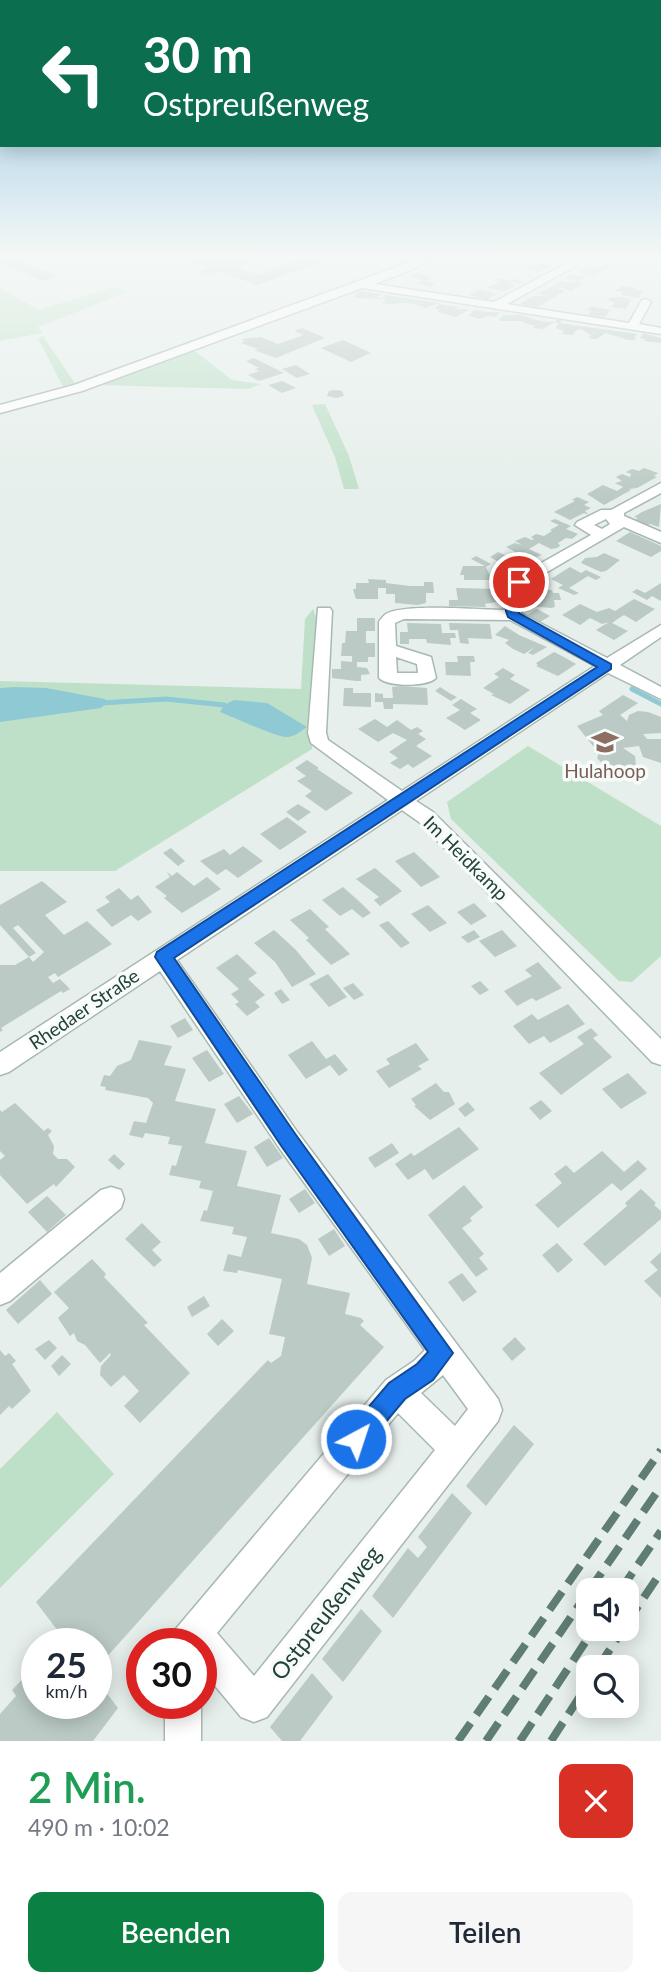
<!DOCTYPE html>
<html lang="de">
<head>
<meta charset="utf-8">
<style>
	:root { --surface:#fff; --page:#f6f6f7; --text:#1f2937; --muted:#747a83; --accent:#0b8043 }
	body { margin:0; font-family:Lato,sans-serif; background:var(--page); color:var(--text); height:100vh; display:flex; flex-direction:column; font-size:26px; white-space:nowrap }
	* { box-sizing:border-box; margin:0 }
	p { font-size:23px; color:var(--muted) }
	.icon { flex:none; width:38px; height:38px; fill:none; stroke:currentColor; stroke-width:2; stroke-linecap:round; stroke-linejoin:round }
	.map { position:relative; height:1741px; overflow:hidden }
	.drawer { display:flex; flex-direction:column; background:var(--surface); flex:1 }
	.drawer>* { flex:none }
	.top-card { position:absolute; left:0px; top:0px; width:662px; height:147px; box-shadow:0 4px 18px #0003; background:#0b6e4f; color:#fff; overflow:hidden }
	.fabs { position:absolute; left:576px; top:1578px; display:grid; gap:14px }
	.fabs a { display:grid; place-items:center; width:63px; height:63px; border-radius:14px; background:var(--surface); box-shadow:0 4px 18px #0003; font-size:35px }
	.speed { position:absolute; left:21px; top:1628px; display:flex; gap:14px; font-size:35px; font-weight:700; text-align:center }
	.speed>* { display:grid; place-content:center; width:91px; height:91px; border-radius:50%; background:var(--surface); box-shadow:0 4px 18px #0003; line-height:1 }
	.speed small { font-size:18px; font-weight:400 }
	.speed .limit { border:10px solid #d22; background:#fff; color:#111 }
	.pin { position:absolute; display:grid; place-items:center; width:60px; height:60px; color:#fff; margin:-30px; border:4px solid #fff; border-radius:50%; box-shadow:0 2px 7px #0007 }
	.me { position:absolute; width:77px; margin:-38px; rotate:40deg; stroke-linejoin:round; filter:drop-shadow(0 0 5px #0008) }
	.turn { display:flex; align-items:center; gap:24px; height:147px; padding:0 28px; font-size:32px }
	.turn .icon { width:91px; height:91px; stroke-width:2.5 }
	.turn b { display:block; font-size:49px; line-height:60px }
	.round { display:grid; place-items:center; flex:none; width:74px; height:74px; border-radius:14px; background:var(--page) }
	.summary { display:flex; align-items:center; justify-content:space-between; height:119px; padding:0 28px }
	h1 { font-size:42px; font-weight:600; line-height:52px; color:#1e9e55 }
	.primary-button { display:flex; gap:14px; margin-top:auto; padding:14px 28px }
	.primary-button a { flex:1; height:80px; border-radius:14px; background:var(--accent); color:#fff; font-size:28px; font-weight:600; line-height:80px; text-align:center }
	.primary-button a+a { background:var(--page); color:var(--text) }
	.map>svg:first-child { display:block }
</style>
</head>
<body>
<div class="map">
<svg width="661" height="1741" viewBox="0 0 661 1741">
	<rect width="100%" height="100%" fill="#e6efeb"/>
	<g fill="#bfe0c8">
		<polygon points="114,287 128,292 38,327 42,333 0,341 0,288 39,310"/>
		<polygon points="43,336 76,385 63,387 38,338"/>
		<polygon points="190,351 196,352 232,380 261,384 248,389 94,385"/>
		<polygon points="325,404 349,456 359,489 344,489 335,457 312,405"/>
		<polygon points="313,609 317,619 312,749 115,871 0,871 0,681 301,689 305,619"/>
		<polygon points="528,746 661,826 661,956 632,982 619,981 451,819 447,802"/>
		<polygon points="57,1412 114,1474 0,1588 0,1469"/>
	</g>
	<g fill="#8ec9d4">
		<polygon points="15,687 46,688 105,699 106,703 101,708 0,722 0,688"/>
		<path d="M234,700L267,703L307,727C301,731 294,737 287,737C277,738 234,717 220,712L224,705Z"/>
	</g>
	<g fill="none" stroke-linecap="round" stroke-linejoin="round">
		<g stroke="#8ec9d4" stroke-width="5">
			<polyline points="632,689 661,704"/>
			<polyline points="101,703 166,699 224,705"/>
		</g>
	</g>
	<g fill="#bbcac4">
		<polygon points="0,258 13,258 58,276 43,281 0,263"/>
		<polygon points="192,258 209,258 223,263 237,258 260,258 235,267 258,275 300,260 294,258 327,260 257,285 221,272 208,276 196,272 208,267 186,259"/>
		<polygon points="540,263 551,266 538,272 526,269 530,267 525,266"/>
		<polygon points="603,264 613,267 592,276 579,272 589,265 598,267"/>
		<polygon points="416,273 430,276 428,277 432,278 427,281 436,285 430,287 415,283 423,280 409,276"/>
		<polygon points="572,274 586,278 579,281 585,283 571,291 554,285 561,281 572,283 577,281 565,278"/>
		<polygon points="498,278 510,281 515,279 524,281 519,284 511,282 508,283 515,285 505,291 486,288 500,282 494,280"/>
		<polygon points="553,286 565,291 537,307 520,304 533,296 542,296 544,295 538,293"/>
		<polygon points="623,286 637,288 635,290 643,291 639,298 621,295 623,292 613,291"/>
		<polygon points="480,289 482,290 497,294 486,300 469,295"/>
		<polygon points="360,291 381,294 377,297 382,298 385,295 440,303 422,309 424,307 408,303 388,304 382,303 386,299 356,298 354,296"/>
		<polygon points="622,297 631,299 626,309 612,307 615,302 608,301 610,298"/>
		<polygon points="439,304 458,307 456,309 470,309 456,317 438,312 440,310 435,309"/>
		<polygon points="589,307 594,307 610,310 605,317 588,315 591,310 587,310"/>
		<polygon points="474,310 490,312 500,312 496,317 488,316 480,319 469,316"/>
		<polygon points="503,315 521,315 540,321 555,322 543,329 533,328 534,326 522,322 523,321 502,321 499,320"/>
		<polygon points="557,320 562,320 560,323 637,334 634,340 628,340 606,333 596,339 588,338 591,335 583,330 578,329 572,335 562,334 564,331 556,328 559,323 555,323"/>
		<polygon points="302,328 325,338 276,358 254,350 258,349 241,343 245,341 241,339 261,337 278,344 304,335 294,331"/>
		<polygon points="643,333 661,338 661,343 644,341 645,339 640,338"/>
		<polygon points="343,340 371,353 351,362 321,348"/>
		<polygon points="254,358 284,373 259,381 248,375 259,371 255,369 259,368 246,361"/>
		<polygon points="296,365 310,374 297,378 282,369"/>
		<polygon points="282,381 296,388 282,393 268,385"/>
		<polygon points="335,390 342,391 344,396 336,398 327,396 329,391"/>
		<polygon points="644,468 658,473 654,476 657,477 637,488 629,489 631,490 604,505 587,494 603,485 617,491 623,487 615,483 622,481 616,477 622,474 630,477 631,474 626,472 632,469 639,471"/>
		<polygon points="577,497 589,502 584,505 591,508 585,511 589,515 584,513 570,520 554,512 575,501 572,500"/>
		<polygon points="661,504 659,527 650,524 646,526 633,521 638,518 634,517 642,512"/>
		<polygon points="555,519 571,526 566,529 578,534 572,539 566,538 558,543 560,546 557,548 551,549 539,543 529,549 542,555 521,563 523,565 513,570 490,557 498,552 507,556 515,552 506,547 515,543 522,545 515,541 525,537 532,540 534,539 531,537 536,534 544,536 552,531 550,530 559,525 550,521"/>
		<polygon points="630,532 661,546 661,551 651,557 616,541"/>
		<polygon points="604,553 620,560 606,571 601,572 581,563 585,558 597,557"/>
		<polygon points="476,556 491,564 486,567 492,580 464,580 464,575 460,575 463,566 485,566 471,559"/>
		<polygon points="570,567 581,573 586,570 601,577 596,580 588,576 569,588 579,593 574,595 558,588 563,585 551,579"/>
		<polygon points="368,579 386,580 386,583 410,586 424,586 424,582 433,582 434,593 426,593 426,603 418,605 395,603 395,594 386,594 386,588 378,588 378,599 356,599 353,589 356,589 356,583 369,583"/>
		<polygon points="661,583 661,601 652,596 647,600 632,592 637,589 645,593"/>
		<polygon points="456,588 498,589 501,601 485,604 486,607 449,606 449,600 458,600"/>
		<polygon points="529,590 552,590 553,593 559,593 561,600 554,600 555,607 551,608 531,606"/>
		<polygon points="634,599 655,609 636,622 624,615 619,618 612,623 628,631 614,640 596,630 609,622 602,624 590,618 580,625 562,615 580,604 597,612 609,608 615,611"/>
		<polygon points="537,609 550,616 540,622 527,615"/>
		<polygon points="357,618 375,618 375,631 366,631 366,643 375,643 375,657 368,657 368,662 357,662 357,667 367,668 370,674 361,675 361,681 356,681 332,678 332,669 341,669 341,661 352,662 352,656 341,656 342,643 345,643 346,631 357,631"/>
		<polygon points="407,623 441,624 442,633 455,633 456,638 450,638 451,645 427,643 426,639 409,639 409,644 400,644 400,632 408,632"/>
		<polygon points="449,623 490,624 492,639 468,638 469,644 460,643 458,630 450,630"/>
		<polygon points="505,626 519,635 547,647 533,655 528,653 535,647 524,654 513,649 505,643 509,640 495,635"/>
		<polygon points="554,652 562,656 576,664 558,676 536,666 538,665 536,663"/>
		<polygon points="457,656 474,656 475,662 470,662 471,676 446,675 445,662 458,662"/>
		<polygon points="503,668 515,675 510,679 530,690 510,704 491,695 494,694 483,688 499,677 494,674"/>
		<polygon points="401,686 427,688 428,705 393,704 393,709 384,709 383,702 375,702 375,693 383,694 383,698 393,698 392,687"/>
		<polygon points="440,687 451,694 457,697 451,701 435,691"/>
		<polygon points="344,688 353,688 353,693 371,693 371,707 343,706"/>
		<polygon points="623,695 638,703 620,715 627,721 629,715 638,711 648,712 661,717 661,733 643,734 647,739 661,739 661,763 643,757 639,746 623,748 635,756 636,765 632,769 621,772 606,768 597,758 600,750 608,747 604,742 593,746 577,726 603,715 599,711"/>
		<polygon points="461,699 477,709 470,713 481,720 465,730 446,718 460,710 452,705"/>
		<polygon points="375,719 387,727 397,720 411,730 417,727 423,731 418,734 426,739 416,746 432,756 413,768 408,764 400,769 390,763 398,758 389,752 407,740 393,733 378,742 358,729"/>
		<polygon points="307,760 319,768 317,769 353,793 326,811 305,796 312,791 297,781 306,776 295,768"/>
		<polygon points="298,804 311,812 298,821 286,812"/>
		<polygon points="287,817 307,832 280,850 260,834"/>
		<polygon points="243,846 263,861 238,878 226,869 217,875 200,861 224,849 230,855"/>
		<polygon points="171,848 185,861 178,866 163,853"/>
		<polygon points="414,852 433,870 440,877 421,887 395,861"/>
		<polygon points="375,868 402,891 380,906 374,900 379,897 356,879"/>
		<polygon points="167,872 172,876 177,872 194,886 207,877 221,889 182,913 164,898 167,896 155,887 170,877"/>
		<polygon points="42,881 67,902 45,915 64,935 87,921 112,944 58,977 55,973 48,977 53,983 60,979 70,989 63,993 61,991 1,1028 3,1030 0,1032 0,965 15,965 29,957 33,962 44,952 18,925 13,928 36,953 29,957 0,925 0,905"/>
		<polygon points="343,887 361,903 371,913 363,918 352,909 340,916 322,900"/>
		<polygon points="119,888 131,900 138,895 152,912 138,921 131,915 112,927 96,910 110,902 105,897"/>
		<polygon points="474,903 487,916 471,925 457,912"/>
		<polygon points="428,905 447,923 430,932 411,914"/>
		<polygon points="310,909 329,927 325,929 350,954 331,965 306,940 309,938 290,920"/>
		<polygon points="388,921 410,943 401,948 379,925"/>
		<polygon points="274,930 295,949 316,974 292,987 275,962 254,943"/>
		<polygon points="474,930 480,937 468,943 461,937"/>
		<polygon points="502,930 517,946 495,957 479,941"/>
		<polygon points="237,954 257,973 248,979 265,995 255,1002 260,1007 247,1016 235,1004 239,1002 231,994 239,989 216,968"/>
		<polygon points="538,962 562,988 536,1001 532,998 517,1006 504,991 532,976 525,970"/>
		<polygon points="328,974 347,997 329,1007 309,984"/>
		<polygon points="480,981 489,990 480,995 471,986"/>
		<polygon points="353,983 364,995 354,1000 343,988"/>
		<polygon points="281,989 290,1000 282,1004 274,993"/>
		<polygon points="568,1004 585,1024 550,1043 544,1036 529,1044 513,1026 532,1014 538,1020"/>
		<polygon points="185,1018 193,1030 178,1038 170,1026"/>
		<polygon points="591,1028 598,1035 593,1038 612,1057 561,1095 539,1073 584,1044 577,1037"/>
		<polygon points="139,1040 172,1046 164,1065 186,1069 175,1101 216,1109 205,1143 247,1151 237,1186 281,1195 271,1233 299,1239 307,1245 312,1258 307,1284 350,1293 345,1314 361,1318 364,1321 360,1325 384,1347 96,1669 96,1643 67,1643 36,1602 268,1360 271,1363 281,1356 285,1337 269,1334 282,1279 238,1270 237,1273 223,1271 228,1254 241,1257 247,1237 232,1234 234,1227 200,1221 204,1210 207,1211 213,1191 199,1188 201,1181 169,1175 172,1165 176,1166 182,1146 168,1144 170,1137 145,1133 143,1138 129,1135 134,1121 146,1123 153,1103 148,1098 105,1090 106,1087 100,1086 104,1075 110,1076 117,1066 131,1060"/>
		<polygon points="312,1041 326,1059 335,1054 348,1070 339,1076 330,1065 306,1079 288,1055"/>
		<polygon points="416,1043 429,1060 418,1066 422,1069 389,1088 376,1071 390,1064 386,1059"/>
		<polygon points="207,1050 224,1074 209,1082 192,1058"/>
		<polygon points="628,1073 647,1093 621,1109 602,1089"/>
		<polygon points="436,1083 444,1092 449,1092 455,1104 430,1120 414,1106 416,1105 411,1099"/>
		<polygon points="239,1096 253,1114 237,1123 224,1104"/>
		<polygon points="541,1100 552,1111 540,1120 529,1108"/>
		<polygon points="468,1102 475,1110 465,1117 458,1109"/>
		<polygon points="15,1103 44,1131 48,1128 52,1131 48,1135 54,1146 53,1154 58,1159 67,1159 75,1167 56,1187 54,1184 27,1204 0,1175 0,1160 5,1156 0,1151 0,1110 2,1112"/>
		<polygon points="459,1127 479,1149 433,1180 425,1169 408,1180 395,1164 411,1153 414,1156"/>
		<polygon points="269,1138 283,1158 267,1167 254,1147"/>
		<polygon points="392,1143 399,1153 375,1168 368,1158"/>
		<polygon points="602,1151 624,1172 638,1160 647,1169 621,1191 612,1183 558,1228 535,1205 562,1183 554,1174 566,1165 574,1173"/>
		<polygon points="114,1154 125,1164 119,1170 108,1160"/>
		<polygon points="464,1185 483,1207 470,1218 472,1221 462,1228 484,1254 479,1258 488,1269 476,1277 428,1215"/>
		<polygon points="305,1189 315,1203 299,1213 289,1199"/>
		<polygon points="641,1189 656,1203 654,1205 661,1211 661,1219 605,1266 583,1244 627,1206 625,1203"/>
		<polygon points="47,1196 66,1215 47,1232 28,1212"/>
		<polygon points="142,1223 161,1242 152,1250 162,1260 154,1267 125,1239"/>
		<polygon points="334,1229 345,1246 329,1256 318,1239"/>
		<polygon points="557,1243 573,1260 558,1273 542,1255"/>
		<polygon points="661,1252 661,1298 644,1281 658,1270 650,1262"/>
		<polygon points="92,1259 106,1274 104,1277 148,1323 144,1325 190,1373 140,1423 124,1406 139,1391 124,1375 111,1387 100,1375 101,1366 111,1355 110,1353 100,1363 85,1345 77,1341 74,1333 70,1336 58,1318 69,1308 54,1292"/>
		<polygon points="462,1273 477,1292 463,1302 448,1282"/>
		<polygon points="40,1280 52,1294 18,1324 6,1310"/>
		<polygon points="204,1296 210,1306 192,1317 187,1307"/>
		<polygon points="222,1319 234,1331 218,1346 207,1334"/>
		<polygon points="515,1337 526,1349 512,1361 502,1349"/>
		<polygon points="49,1340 57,1348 45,1360 35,1349"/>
		<polygon points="0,1350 5,1356 9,1353 16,1361 12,1364 31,1391 12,1409 9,1406 0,1415"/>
		<polygon points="62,1355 71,1364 59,1376 51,1366"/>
		<polygon points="514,1425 534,1444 486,1506 466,1486"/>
		<polygon points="452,1493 472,1513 393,1618 372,1596 408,1548 418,1558 427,1547 418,1537"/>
		<polygon points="361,1609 382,1631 343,1682 322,1659"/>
		<polygon points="37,1664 37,1703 96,1703 96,1679 118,1708 93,1741 0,1741 0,1714 16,1696 12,1690"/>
		<polygon points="312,1673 333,1697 300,1741 282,1741 270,1727"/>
	</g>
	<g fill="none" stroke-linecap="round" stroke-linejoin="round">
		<defs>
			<g id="minor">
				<polygon points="421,258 433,258 411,270 374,284 494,302 573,260 578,263 577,265 507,304 629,323 642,300 646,299 651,302 639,324 661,328 661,334 362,288 82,391 0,413 0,405 74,385"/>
				<path d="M661,483V493L624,513V516L661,532V543L624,527L525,585L519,597L521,613L607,658L661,625V637L620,665L661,687V699L608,673L416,801L433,812L661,1039V1065L652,1062L419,822L402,810L177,960L298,1133L498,1399L502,1410L498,1421L267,1717L254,1722L241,1717L201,1669V1643H169L174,1631L386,1380L414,1361L425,1350L280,1149L160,971L9,1072L0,1075V1052L388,800L311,743L308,733L318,608H330L332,611L326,733L328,740L402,791L595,666L510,620L404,619L395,623L396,646L431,657L436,678C427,687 388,687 379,678V622C380,620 384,615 386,614C404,603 480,610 504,610L503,593L513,579L591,535L575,525L577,522L601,510H611ZM606,519L610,524L602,529L594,525ZM396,657L417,664L418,673H397ZM443,1375L468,1409L455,1426L421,1393ZM398,1413L435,1450L254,1676L217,1633Z"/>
				<polygon points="111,1187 121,1190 124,1199 121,1208 10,1301 0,1305 0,1273 101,1190"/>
				<rect x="165" y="1703" width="36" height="38"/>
			</g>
		</defs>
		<use href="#minor" stroke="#a8b8b2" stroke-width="3"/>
		<use href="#minor" fill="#fff" fill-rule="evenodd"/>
		<g stroke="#5f7d75" stroke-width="8" stroke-dasharray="22 10" stroke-linecap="butt">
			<polyline points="589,1591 661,1486"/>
			<polyline points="620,1591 661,1531"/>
			<polyline points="626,1624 661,1572"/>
			<polyline points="598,1668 623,1629"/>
			<polyline points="458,1741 661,1450"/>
			<polyline points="486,1741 588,1592"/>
			<polyline points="520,1741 594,1629"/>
			<polyline points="551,1741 588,1684"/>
		</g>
	</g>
	<linearGradient id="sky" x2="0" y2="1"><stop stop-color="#84bce0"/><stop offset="0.51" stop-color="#f4f8f6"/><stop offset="1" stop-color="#f4f8f6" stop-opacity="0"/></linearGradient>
	<rect width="661" height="501" fill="url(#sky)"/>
	<path fill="#1a73e8" stroke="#114b97" stroke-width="2" d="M519,578L525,582C516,593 516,599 519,613L611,664V669L174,958L296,1135L453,1353L433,1380L405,1399L365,1447L356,1451L348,1447L345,1439L348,1431L389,1383L417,1364L428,1352L282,1147L155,957L157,952L597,667L508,617C502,602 502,586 519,578Z"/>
	<defs>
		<symbol id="school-bare" viewBox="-9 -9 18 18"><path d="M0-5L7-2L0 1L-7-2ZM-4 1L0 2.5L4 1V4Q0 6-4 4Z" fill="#8d6e63" stroke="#f7fbf9" stroke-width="2.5" paint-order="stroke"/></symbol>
	</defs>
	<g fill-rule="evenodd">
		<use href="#school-bare" x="586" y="723" width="38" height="38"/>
	</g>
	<g text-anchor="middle" stroke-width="7" stroke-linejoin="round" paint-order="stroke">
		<g font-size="19" fill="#785e54" stroke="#f7fbf9">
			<text x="605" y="778">Hulahoop</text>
		</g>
		<g font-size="19" fill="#24423a" stroke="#f7fbf9">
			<text transform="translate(466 858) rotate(45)" y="7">Im Heidkamp</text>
			<text transform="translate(84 1009) rotate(-34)" y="7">Rhedaer Straße</text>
		</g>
		<g font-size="23" fill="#24423a" stroke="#f7fbf9">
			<text transform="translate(326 1613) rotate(-52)" y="8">Ostpreußenweg</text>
		</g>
	</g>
</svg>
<div class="fabs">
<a><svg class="icon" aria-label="sound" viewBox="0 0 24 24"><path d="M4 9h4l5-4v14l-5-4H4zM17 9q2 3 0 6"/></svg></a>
<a><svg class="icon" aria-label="search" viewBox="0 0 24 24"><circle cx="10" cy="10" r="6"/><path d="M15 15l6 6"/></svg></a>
</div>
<div class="speed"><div>25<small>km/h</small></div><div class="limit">30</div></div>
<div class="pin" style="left:519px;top:582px;background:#d93025"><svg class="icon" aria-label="arrive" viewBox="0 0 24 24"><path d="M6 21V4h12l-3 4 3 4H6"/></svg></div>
<svg class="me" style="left:356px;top:1439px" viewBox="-20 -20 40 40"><circle r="17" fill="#1a73e8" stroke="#fff" stroke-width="3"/><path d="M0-11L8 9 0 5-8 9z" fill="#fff"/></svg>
<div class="top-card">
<div class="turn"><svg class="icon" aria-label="left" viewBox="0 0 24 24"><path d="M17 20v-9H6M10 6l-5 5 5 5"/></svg><div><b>30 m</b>Ostpreußenweg</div></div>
</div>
</div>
<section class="drawer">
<div class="summary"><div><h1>2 Min.</h1><p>490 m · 10:02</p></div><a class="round" style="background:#d93025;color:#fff"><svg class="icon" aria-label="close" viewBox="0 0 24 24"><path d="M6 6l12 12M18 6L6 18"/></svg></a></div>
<div class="primary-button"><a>Beenden</a><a>Teilen</a></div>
</section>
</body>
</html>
